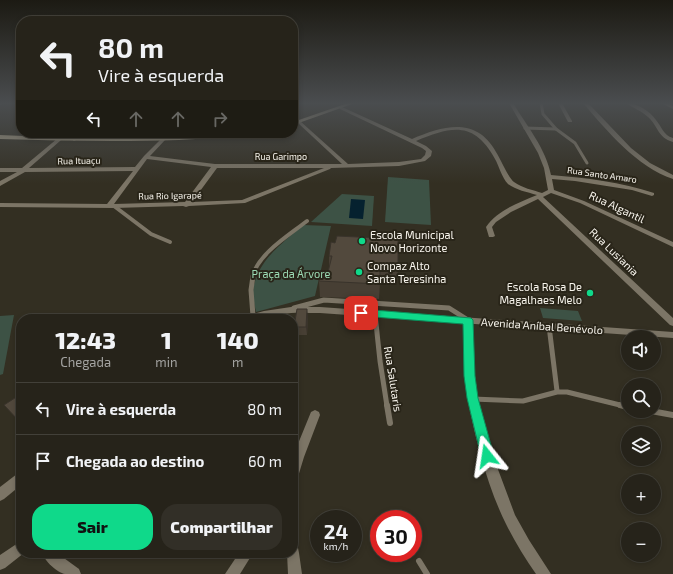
<!DOCTYPE html>
<html lang="pt">
<head>
<meta charset="utf-8">
<style>
	:root { --surface:#26231a; --page:#322f27; --text:#f1f3f6; --muted:#a4a4a2; --line:#424039; --accent:#0fd98a }
	body { margin:0; font-family:"Exo 2",sans-serif; background:var(--page); color:var(--text); height:100vh; display:flex; flex-direction:column; font-size:15px; white-space:nowrap }
	* { box-sizing:border-box; margin:0 }
	p { font-size:13px; color:var(--muted) }
	.icon { flex:none; width:22px; height:22px; fill:none; stroke:currentColor; stroke-width:2; stroke-linecap:round; stroke-linejoin:round }
	.map { position:relative; flex:1; overflow:hidden }
	.side { position:absolute; left:16px; top:314px; width:282px; height:244px; display:flex; flex-direction:column; background:var(--surface); border-radius:16px; box-shadow:0 2px 6px #0003,0 0 0 1px var(--line) }
	.side>* { flex:none }
	.banner { position:absolute; left:16px; top:16px; width:282px; height:122px; border-radius:16px; box-shadow:0 2px 6px #0003,0 0 0 1px var(--line); background:#26231a; color:var(--text); overflow:hidden }
	.controls { position:absolute; left:621px; top:330px; display:grid; gap:8px }
	.controls a { display:grid; place-items:center; width:40px; height:40px; border-radius:50%; background:var(--surface); box-shadow:0 2px 6px #0003,0 0 0 1px var(--line); font-size:20px }
	.speed { position:absolute; left:310px; top:510px; display:flex; gap:8px; font-size:20px; font-weight:700; text-align:center }
	.speed>* { display:grid; place-content:center; width:52px; height:52px; border-radius:50%; background:var(--surface); box-shadow:0 2px 6px #0003,0 0 0 1px var(--line); line-height:1 }
	.speed small { font-size:10px; font-weight:400 }
	.speed .limit { border:6px solid #d22; background:#fff; color:#111 }
	.pin { position:absolute; display:grid; place-items:center; width:34px; height:34px; color:#fff; margin:-17px; border-radius:8px; box-shadow:0 2px 6px #0006 }
	.me { position:absolute; width:44px; margin:-22px; rotate:345deg; stroke-linejoin:round; filter:drop-shadow(0 0 3px #0008) }
	.turn { display:flex; align-items:center; gap:14px; height:84px; padding:0 16px; font-size:18px }
	.turn .icon { width:52px; height:52px; stroke-width:2.5 }
	.turn b { display:block; font-size:28px; line-height:34px }
	.lanes { display:flex; align-items:center; height:38px; padding:0 16px; background:#0003; justify-content:center; gap:20px; direction:ltr }
	.lanes .off { opacity:.35 }
	.eta { display:flex; justify-content:space-evenly; align-items:center; height:68px; text-align:center }
	.eta b { font-size:24px; font-weight:800; line-height:28px }
	.action { display:flex; gap:8px; margin-top:auto; padding:8px 16px }
	.action a { flex:1; height:46px; border-radius:16px; background:var(--accent); color:#111; font-size:16px; font-weight:800; line-height:46px; text-align:center }
	.action a+a { background:var(--page); color:var(--text) }
	ul { padding:0; list-style:none }
	li { display:flex; align-items:center; gap:12px; height:52px; padding:0 16px; border-top:1px solid var(--line) }
	li div { flex:1 }
	li b { display:block; font-size:15px }
	li em { font-style:normal }
	.map>svg:first-child { display:block }
</style>
</head>
<body>
<div class="map">
<svg width="673" height="574" viewBox="0 0 673 574">
	<rect width="100%" height="100%" fill="#332f22"/>
	<g fill="#3d5245">
		<polygon points="388,177 429,180 431,225 385,222"/>
		<polygon points="342,194 374,196 372,226 311,222"/>
		<path d="M303,225L331,226L315,296L256,312C255,306 252,297 253,291C257,260 282,244 303,225Z"/>
		<polygon points="540,308 578,311 582,321 543,318"/>
		<polygon points="14,315 3,374 0,375 0,316"/>
	</g>
	<polygon fill="#05212f" points="351,199 365,200 363,219 349,218"/>
	<g fill="none" stroke-linecap="round" stroke-linejoin="round">
		<g stroke="#7c7566" stroke-width="3">
			<polyline points="541,103 543,114 556,129 575,143 587,163"/>
			<polyline points="525,128 556,129"/>
		</g>
		<g stroke="#7c7566" stroke-width="4">
			<polyline points="114,206 151,234 170,242"/>
			<path d="M252,277C259,253 288,236 307,221"/>
		</g>
		<g stroke="#7c7566" stroke-width="5">
			<polyline points="253,276 251,290 253,316"/>
			<polyline points="294,308 324,300 449,308 468,320"/>
			<polyline points="375,314 380,361 387,406"/>
			<polyline points="549,326 557,391"/>
			<polyline points="473,399 523,401 557,392 567,392 624,406"/>
		</g>
		<g stroke="#7c7566" stroke-width="6">
			<polyline points="387,405 390,423"/>
			<polyline points="620,405 628,407"/>
			<polyline points="651,411 673,415"/>
			<polyline points="419,561 427,574"/>
		</g>
		<g fill="#7c7566" fill-rule="evenodd">
			<polygon points="0,103 6,103 0,105"/>
			<path d="M509,103H513C527,126 546,149 551,175C586,178 621,182 654,193V195L652,196L632,190L575,181L552,179L554,190L584,201L673,242V247L580,203L551,193L543,197L673,318V326L670,325L538,199L511,212L496,222L492,227L495,236L493,237H489L486,227C498,210 518,203 537,195C527,192 516,190 508,184C502,178 499,166 495,159C474,121 452,126 416,141L426,146L432,151L431,156L425,161L399,166L331,168L330,169L245,203L189,206L186,207L183,206L114,208L0,207V203L107,204L133,171L25,172L0,186V181L17,172H0V168H22L58,138L61,140L60,141L29,168L135,167L144,156L163,137L166,139L150,156L215,164H342L298,123V122L300,121L348,164L399,162L421,159L425,155L426,151L422,148L340,109V107H342L412,139C443,126 476,116 496,152C501,160 508,177 514,182C522,188 533,190 542,193L548,190L544,168L538,153ZM147,159L211,167L185,202L114,204ZM217,168H324L242,200L192,202Z"/>
			<polygon points="558,103 562,103 572,121 572,122 568,122"/>
			<path d="M583,103H588L631,148L650,163L673,175V179C637,167 607,131 583,103Z"/>
			<path d="M626,103C637,103 650,111 656,120C662,127 663,135 673,138V142C657,137 659,127 648,117C642,111 633,108 626,103Z"/>
			<polygon points="661,103 667,103 673,106 673,109"/>
			<polygon points="74,133 80,133 76,140 74,141 71,139"/>
			<polygon points="128,133 134,133 130,140 128,141 125,139"/>
			<path d="M468,317L471,318L472,320L475,376L478,399L493,456L515,515L529,540L551,574H536C525,558 515,542 506,524C488,488 475,439 468,399C463,373 464,346 464,320L465,318Z"/>
			<polygon points="315,410 319,412 320,415 304,457 297,480 293,482 293,456 311,412"/>
			<polygon points="21,541 21,553 24,553 5,568 0,570 0,555"/>
			<polygon points="293,547 298,548 299,553 302,574 288,574 287,553 293,553"/>
			<path d="M42,553H57L79,569L81,574C75,574 70,574 65,574C57,573 44,560 42,553Z"/>
			<polygon points="239,553 253,553 240,574 225,574"/>
		</g>
		<g fill="#7c7566" fill-rule="evenodd">
			<path d="M291,307H320L673,332V338L320,313C307,313 294,312 282,314C268,315 255,319 241,319L242,317L264,311Z"/>
			<polygon points="21,472 21,485 4,499 0,501 0,487 17,474"/>
		</g>
		<g fill="#a79d84" fill-rule="evenodd">
			<polygon points="348,103 355,103 293,125 293,122"/>
			<path d="M232,133H248L245,135C201,140 157,141 113,141C76,141 38,140 0,139V135C40,137 80,137 119,137C157,137 195,138 232,133Z"/>
		</g>
	</g>
	<g fill="#473f34">
		<polygon points="331,242 398,269 397,284 380,283 379,299 320,297 319,281 328,272 329,269 329,256"/>
		<polygon points="308,317 307,335 295,335 294,327"/>
	</g>
	<g fill="#39332b">
		<polygon points="307,309 308,317 307,335 306,327"/>
		<polygon points="21,416 21,423 17,419"/>
	</g>
	<g fill="#52493d" stroke="#39332b">
		<polygon points="337,236 398,239 398,269 380,267 380,284 319,281 321,272 328,272 332,256 329,256 331,242 335,243"/>
		<polygon points="297,309 307,309 306,327 294,327"/>
		<polygon points="21,394 21,416 17,419 4,405"/>
	</g>
	<linearGradient id="sky" x2="0" y2="1"><stop stop-color="#1c1a13"/><stop offset="0.56" stop-color="#4a4d4f"/><stop offset="1" stop-color="#4a4d4f" stop-opacity="0"/></linearGradient>
	<rect width="673" height="184" fill="url(#sky)"/>
	<polygon fill="#0fd98a" stroke="#0a8d5a" points="361,309 471,318 473,320 475,376 478,398 494,456 492,460 487,462 483,460 481,456 467,398 464,376 463,324 361,316 356,313"/>
	<g fill="#0fd98a" stroke="#292519" stroke-width="1.5">
		<circle cx="362" cy="241" r="4"/>
		<circle cx="359" cy="272" r="4"/>
		<circle cx="590" cy="293" r="4"/>
	</g>
	<g text-anchor="middle" stroke-width="4" stroke-linejoin="round" paint-order="stroke">
		<g font-size="9" fill="#f8f5ed" stroke="#292519">
			<text x="281" y="160">Rua Garimpo</text>
			<text transform="translate(79 161) rotate(-1)" y="3">Rua Ituaçu</text>
			<text transform="translate(602 175) rotate(8)" y="3">Rua Santo Amaro</text>
			<text transform="translate(170 196) rotate(-1)" y="3">Rua Rio Igarapé</text>
		</g>
		<g font-size="11" fill="#f8f5ed" stroke="#292519">
			<text transform="translate(617 207) rotate(25)" y="4">Rua Algantil</text>
			<text transform="translate(614 252) rotate(44)" y="4">Rua Lusiania</text>
			<text transform="translate(542 326) rotate(4)" y="4">Avenida Aníbal Benévolo</text>
			<text transform="translate(393 379) rotate(81)" y="4">Rua Salutaris</text>
		</g>
		<g font-size="11" fill="#f8f5ed" stroke="#292519" text-anchor="start">
			<text x="370" y="239">Escola Municipal<tspan x="370" dy="13">Novo Horizonte</tspan></text>
			<text x="367" y="270">Compaz Alto<tspan x="367" dy="13">Santa Teresinha</tspan></text>
			<text x="582" y="291" text-anchor="end">Escola Rosa De<tspan x="582" dy="13">Magalhaes Melo</tspan></text>
		</g>
		<g font-size="11" fill="#9cdbb4" stroke="#292519">
			<text x="291" y="278">Praça da Árvore</text>
		</g>
	</g>
</svg>
<div class="controls">
<a><svg class="icon" aria-label="sound" viewBox="0 0 24 24"><path d="M4 9h4l5-4v14l-5-4H4zM17 9q2 3 0 6"/></svg></a>
<a><svg class="icon" aria-label="search" viewBox="0 0 24 24"><circle cx="10" cy="10" r="6"/><path d="M15 15l6 6"/></svg></a>
<a><svg class="icon" aria-label="layers" viewBox="0 0 24 24"><path d="M12 4l9 5-9 5-9-5zM3 14l9 5 9-5"/></svg></a>
<a>+</a>
<a>−</a>
</div>
<div class="speed"><div>24<small>km/h</small></div><div class="limit">30</div></div>
<div class="pin" style="left:361px;top:313px;background:#d93025"><svg class="icon" aria-label="arrive" viewBox="0 0 24 24"><path d="M6 21V4h12l-3 4 3 4H6"/></svg></div>
<svg class="me" style="left:487px;top:456px" viewBox="-20 -20 40 40"><path d="M0-17L14 15 0 8-14 15z" fill="#0fd98a" stroke="#fff" stroke-width="4"/></svg>
<div class="banner">
<div class="turn"><svg class="icon" aria-label="left" viewBox="0 0 24 24"><path d="M17 20v-9H6M10 6l-5 5 5 5"/></svg><div><b>80 m</b>Vire à esquerda</div></div>
<div class="lanes"><svg class="icon" aria-label="left" viewBox="0 0 24 24"><path d="M17 20v-9H6M10 6l-5 5 5 5"/></svg><svg class="icon off" aria-label="ahead" viewBox="0 0 24 24"><path d="M12 20V5M6 11l6-6 6 6"/></svg><svg class="icon off" aria-label="ahead" viewBox="0 0 24 24"><path d="M12 20V5M6 11l6-6 6 6"/></svg><svg class="icon off" aria-label="right" viewBox="0 0 24 24"><path d="M7 20v-9h11M14 6l5 5-5 5"/></svg></div>
</div>
<section class="side">
<div class="eta">
<div><b>12:43</b><p>Chegada</p></div>
<div><b>1</b><p>min</p></div>
<div><b>140</b><p>m</p></div>
</div>
<ul>
<li><svg class="icon" aria-label="left" viewBox="0 0 24 24"><path d="M17 20v-9H6M10 6l-5 5 5 5"/></svg><div><b>Vire à esquerda</b></div><em>80 m</em></li>
<li><svg class="icon" aria-label="arrive" viewBox="0 0 24 24"><path d="M6 21V4h12l-3 4 3 4H6"/></svg><div><b>Chegada ao destino</b></div><em>60 m</em></li>
</ul>
<div class="action"><a>Sair</a><a>Compartilhar</a></div>
</section>
</div>
</body>
</html>
